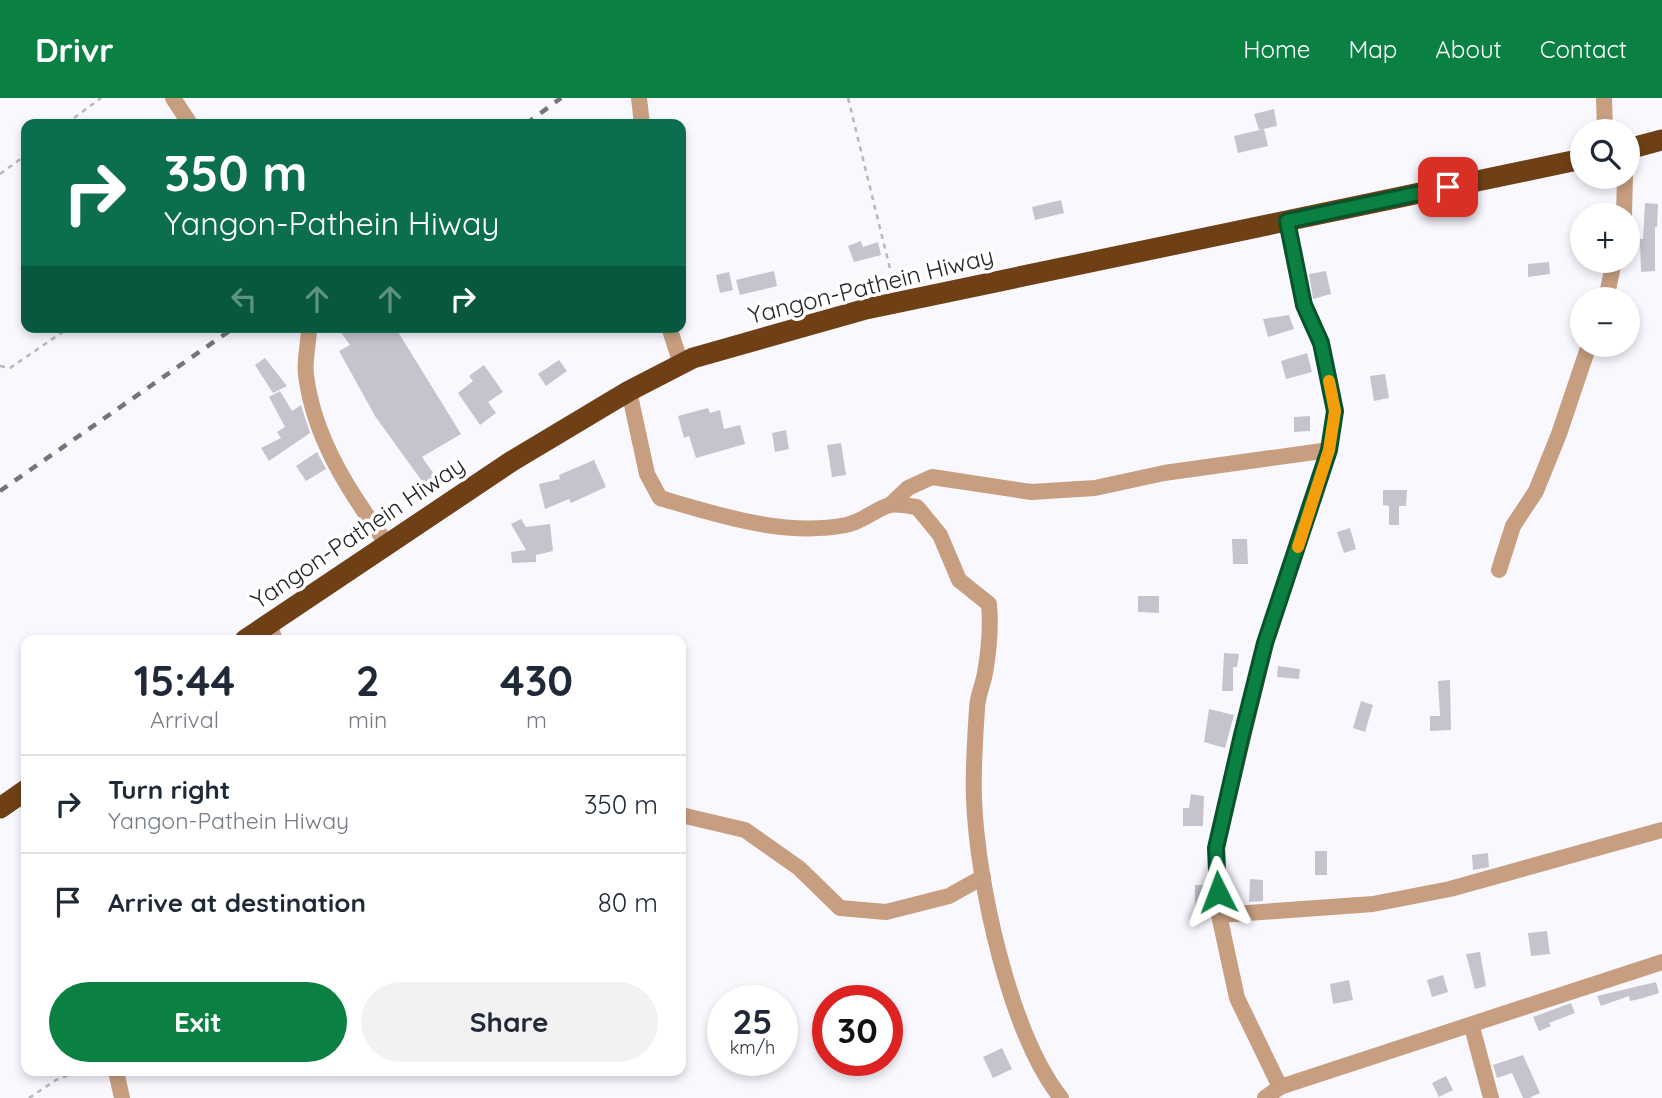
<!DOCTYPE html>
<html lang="en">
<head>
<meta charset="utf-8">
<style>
	:root { --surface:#fff; --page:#f2f2f3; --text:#1f2937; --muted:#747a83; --line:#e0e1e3; --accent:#0b8043 }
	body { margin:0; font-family:Quicksand,sans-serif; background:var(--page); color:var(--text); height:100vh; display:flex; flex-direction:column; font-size:26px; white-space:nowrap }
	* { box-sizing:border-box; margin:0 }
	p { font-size:23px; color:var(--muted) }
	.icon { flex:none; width:38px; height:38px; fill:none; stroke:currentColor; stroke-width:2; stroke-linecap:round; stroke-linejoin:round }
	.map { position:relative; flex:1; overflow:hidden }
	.sheet { position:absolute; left:21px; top:537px; width:665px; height:441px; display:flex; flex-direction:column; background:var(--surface); border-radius:14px; box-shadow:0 4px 10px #0003 }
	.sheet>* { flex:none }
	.guide { position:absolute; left:21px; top:21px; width:665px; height:214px; border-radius:14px; box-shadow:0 4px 10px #0003; background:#0b6e4f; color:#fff; overflow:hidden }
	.fabs { position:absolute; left:1570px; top:21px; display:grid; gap:14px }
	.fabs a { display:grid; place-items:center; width:70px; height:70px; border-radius:50%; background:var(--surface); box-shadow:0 4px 10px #0003; font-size:35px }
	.speed { position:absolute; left:707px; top:887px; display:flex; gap:14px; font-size:35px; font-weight:700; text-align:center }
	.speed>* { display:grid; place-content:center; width:91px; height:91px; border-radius:50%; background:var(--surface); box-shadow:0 4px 10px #0003; line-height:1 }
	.speed small { font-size:18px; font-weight:400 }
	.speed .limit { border:10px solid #d22; background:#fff; color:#111 }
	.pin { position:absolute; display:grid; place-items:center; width:60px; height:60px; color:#fff; margin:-30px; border-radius:14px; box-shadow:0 4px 10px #0006 }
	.me { position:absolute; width:77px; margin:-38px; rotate:357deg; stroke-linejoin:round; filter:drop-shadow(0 0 5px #0008) }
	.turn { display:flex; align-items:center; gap:24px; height:147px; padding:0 28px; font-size:32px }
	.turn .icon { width:91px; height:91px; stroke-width:2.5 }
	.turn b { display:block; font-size:49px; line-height:60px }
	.lanes { display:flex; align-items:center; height:66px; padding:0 28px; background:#0003; justify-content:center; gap:35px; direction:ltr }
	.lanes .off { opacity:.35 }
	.eta { display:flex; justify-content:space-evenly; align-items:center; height:119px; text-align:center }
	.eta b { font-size:42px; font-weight:800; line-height:49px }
	.button { display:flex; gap:14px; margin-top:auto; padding:14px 28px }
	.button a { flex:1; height:80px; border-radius:42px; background:var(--accent); color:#fff; font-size:28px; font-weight:800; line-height:80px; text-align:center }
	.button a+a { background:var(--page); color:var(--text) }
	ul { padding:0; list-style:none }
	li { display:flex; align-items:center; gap:21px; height:98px; padding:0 28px; border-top:2px solid var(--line) }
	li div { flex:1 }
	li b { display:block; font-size:26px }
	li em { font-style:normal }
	header { display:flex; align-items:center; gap:42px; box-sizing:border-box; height:98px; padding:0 35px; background:var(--accent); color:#fff }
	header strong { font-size:33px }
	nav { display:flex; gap:38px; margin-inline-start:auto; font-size:24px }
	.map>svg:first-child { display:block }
</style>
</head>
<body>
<header>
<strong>Drivr</strong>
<nav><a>Home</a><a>Map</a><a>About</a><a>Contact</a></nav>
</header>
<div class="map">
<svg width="1662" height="1000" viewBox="0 0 1662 1000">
	<rect width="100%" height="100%" fill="#faf8ff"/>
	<g fill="#c6c3cd">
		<polygon points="1274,11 1277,28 1259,32 1254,16"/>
		<polygon points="1264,31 1268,48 1238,55 1234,38"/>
		<polygon points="1061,102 1064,115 1035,122 1032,109"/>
		<polygon points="1645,105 1658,106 1657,129 1655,129 1655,173 1641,174 1640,141 1643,141"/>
		<polygon points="861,143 863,149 878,144 881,157 854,164 848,148"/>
		<polygon points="1549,164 1550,176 1528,179 1528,166"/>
		<polygon points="774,173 777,188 740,197 736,182"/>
		<polygon points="1326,173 1331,196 1313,201 1309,176"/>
		<polygon points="729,174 733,192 720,195 716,177"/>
		<polygon points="1289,217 1294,231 1268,239 1263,221"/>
		<polygon points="337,229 395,229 461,336 422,359 438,382 427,390 375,318 339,253 350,247"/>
		<polygon points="1307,255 1312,274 1286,281 1281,263"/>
		<polygon points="265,260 287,288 273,295 255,267"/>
		<polygon points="559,262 567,273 546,288 538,276"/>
		<polygon points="484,267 503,294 488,304 496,315 480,327 458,295 473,283 469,278"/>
		<polygon points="1385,276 1389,300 1374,303 1370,278"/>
		<polygon points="280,293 292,313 301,307 310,335 269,363 261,350 281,340 277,334 285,329 269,299"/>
		<polygon points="708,310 710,315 720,312 724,331 740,327 745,346 696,360 689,338 684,340 678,318"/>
		<polygon points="1310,318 1310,333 1294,334 1294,319"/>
		<polygon points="786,332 789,351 775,354 772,335"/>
		<polygon points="841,345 846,377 832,379 827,347"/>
		<polygon points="317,354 326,371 306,383 296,368"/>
		<polygon points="594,362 606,389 571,405 569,401 545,411 539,386 560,381 559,377"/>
		<polygon points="1383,392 1407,392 1406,408 1399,408 1399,427 1389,427 1389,408 1383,407"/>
		<polygon points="521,421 526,429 550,426 553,453 536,457 536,464 512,465 511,454 526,452 511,426"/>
		<polygon points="1350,430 1356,451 1344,455 1337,434"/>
		<polygon points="1232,441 1247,441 1248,466 1233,466"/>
		<polygon points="1138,498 1159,498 1159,515 1138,514"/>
		<polygon points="1224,555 1239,556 1237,569 1233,569 1233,593 1222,593"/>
		<polygon points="1278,568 1300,571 1299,581 1277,579"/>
		<polygon points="1450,582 1451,632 1430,633 1430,618 1440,618 1438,583"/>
		<polygon points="1361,603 1373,607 1365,634 1353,630"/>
		<polygon points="1209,611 1234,617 1225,650 1204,644"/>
		<polygon points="1191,696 1204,698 1203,728 1183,728 1183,710 1189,710"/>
		<rect x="1315" y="753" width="12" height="24"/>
		<polygon points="1488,755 1489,769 1473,772 1472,757"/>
		<polygon points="1250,781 1263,782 1263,803 1249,804"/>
		<polygon points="1195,787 1207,787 1208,813 1195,813"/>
		<polygon points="1547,833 1550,856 1531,858 1528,835"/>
		<polygon points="1480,854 1486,888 1475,891 1466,856"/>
		<polygon points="1443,877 1448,894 1432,899 1427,882"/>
		<polygon points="1349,882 1353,902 1333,906 1330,886"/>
		<polygon points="1656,884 1659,895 1640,901 1630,903 1629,898 1601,908 1597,898"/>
		<polygon points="1571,905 1575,915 1549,925 1551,928 1539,933 1533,919"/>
		<polygon points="1002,950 1012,971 993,980 983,959"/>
		<polygon points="1523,957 1540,995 1529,1000 1523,1000 1512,975 1497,980 1493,967"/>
		<polygon points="1446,978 1453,992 1439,999 1432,985"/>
	</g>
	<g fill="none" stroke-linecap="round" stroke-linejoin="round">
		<g stroke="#b9b7bd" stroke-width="2.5" stroke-dasharray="5 5" stroke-linecap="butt">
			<polyline points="848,0 894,187"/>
			<polyline points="66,26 101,0"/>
			<polyline points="0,76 26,57"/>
			<polyline points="0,268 10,270 70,229"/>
			<polyline points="29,1000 56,982 79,973"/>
		</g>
		<g stroke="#c79e80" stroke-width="16">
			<polyline points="173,0 190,26"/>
			<polyline points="639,0 642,26"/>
			<polyline points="1604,0 1605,33"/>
			<polyline points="1624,117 1625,79"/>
			<polyline points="1606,201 1614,163"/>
			<path d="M309,229C309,245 304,262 306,277C314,341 350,395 387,446"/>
			<polyline points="669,229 681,266"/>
			<path d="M629,293L647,376L660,400C718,417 784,439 846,427C863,424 875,411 890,407C897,405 909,408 917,409L940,437L959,482L989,506C991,528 989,552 985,575C983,587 977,599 977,611C975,640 973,672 974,701C977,784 1010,936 1061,1000"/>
			<polyline points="890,407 908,390 932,379 1031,394 1095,390 1164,375 1329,352"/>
			<polyline points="1499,472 1513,428 1536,393 1559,336 1589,247"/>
			<polyline points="269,526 275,542"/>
			<polyline points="681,717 745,732 799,770 840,810 886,814 949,798 983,779"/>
			<polyline points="1219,817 1373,806 1450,791 1662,732"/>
			<polyline points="1472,929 1491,1000"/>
			<polyline points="116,973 122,1000"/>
			<polyline points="1280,989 1237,900 1219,817 1216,750 1266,545 1329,352 1335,313 1321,245 1304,207 1287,123"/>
			<polyline points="1265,1000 1280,989 1662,864"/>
		</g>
		<g stroke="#6f4015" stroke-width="21">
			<polyline points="1628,51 1662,42"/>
			<polyline points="245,542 512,363 629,293 693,260 866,211 1582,61"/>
			<polyline points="0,710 26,692"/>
		</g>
		<g stroke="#767479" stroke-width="4.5" stroke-dasharray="9 9" stroke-linecap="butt">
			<polyline points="526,26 561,0"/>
			<polyline points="0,393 235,229"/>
		</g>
	</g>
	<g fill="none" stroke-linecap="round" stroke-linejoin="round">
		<defs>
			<polyline id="route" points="1218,794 1216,750 1242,637 1265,545 1329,352 1335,313 1321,245 1304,207 1287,123 1448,89"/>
		</defs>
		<use href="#route" stroke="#07532c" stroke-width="18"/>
		<use href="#route" stroke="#0b8043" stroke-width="12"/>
		<polyline stroke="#f59e0b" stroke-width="12" points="1298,449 1329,352 1335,313 1329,283"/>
	</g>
	<g text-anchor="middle" stroke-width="7" stroke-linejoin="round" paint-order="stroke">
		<g font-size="24" fill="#262428" stroke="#fff">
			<text transform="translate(871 188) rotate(-14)" y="8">Yangon-Pathein Hiway</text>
			<text transform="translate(358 435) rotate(-34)" y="8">Yangon-Pathein Hiway</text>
		</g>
	</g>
</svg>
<div class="fabs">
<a><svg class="icon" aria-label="search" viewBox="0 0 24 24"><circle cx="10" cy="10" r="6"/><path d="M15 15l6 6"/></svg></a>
<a>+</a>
<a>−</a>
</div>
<div class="speed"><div>25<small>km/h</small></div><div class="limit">30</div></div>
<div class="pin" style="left:1448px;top:89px;background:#d93025"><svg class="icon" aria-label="arrive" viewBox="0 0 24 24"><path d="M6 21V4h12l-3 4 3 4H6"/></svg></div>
<svg class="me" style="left:1218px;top:794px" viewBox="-20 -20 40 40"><path d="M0-17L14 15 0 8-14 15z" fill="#0b8043" stroke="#fff" stroke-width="4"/></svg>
<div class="guide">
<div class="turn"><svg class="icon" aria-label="right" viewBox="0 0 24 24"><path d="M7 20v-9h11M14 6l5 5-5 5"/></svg><div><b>350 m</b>Yangon-Pathein Hiway</div></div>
<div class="lanes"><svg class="icon off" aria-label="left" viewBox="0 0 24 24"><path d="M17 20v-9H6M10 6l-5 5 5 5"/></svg><svg class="icon off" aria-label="ahead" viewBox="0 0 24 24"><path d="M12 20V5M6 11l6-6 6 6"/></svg><svg class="icon off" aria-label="ahead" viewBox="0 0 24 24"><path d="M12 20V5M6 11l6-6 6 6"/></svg><svg class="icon" aria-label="right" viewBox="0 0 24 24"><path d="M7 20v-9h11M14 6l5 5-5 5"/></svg></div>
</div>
<section class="sheet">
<div class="eta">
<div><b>15:44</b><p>Arrival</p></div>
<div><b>2</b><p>min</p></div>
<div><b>430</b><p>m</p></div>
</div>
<ul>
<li><svg class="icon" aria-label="right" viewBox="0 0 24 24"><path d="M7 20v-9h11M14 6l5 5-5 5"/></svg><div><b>Turn right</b><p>Yangon-Pathein Hiway</p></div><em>350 m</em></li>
<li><svg class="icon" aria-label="arrive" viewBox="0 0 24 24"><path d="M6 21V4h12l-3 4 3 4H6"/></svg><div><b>Arrive at destination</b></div><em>80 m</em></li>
</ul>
<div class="button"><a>Exit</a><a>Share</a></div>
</section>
</div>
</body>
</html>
